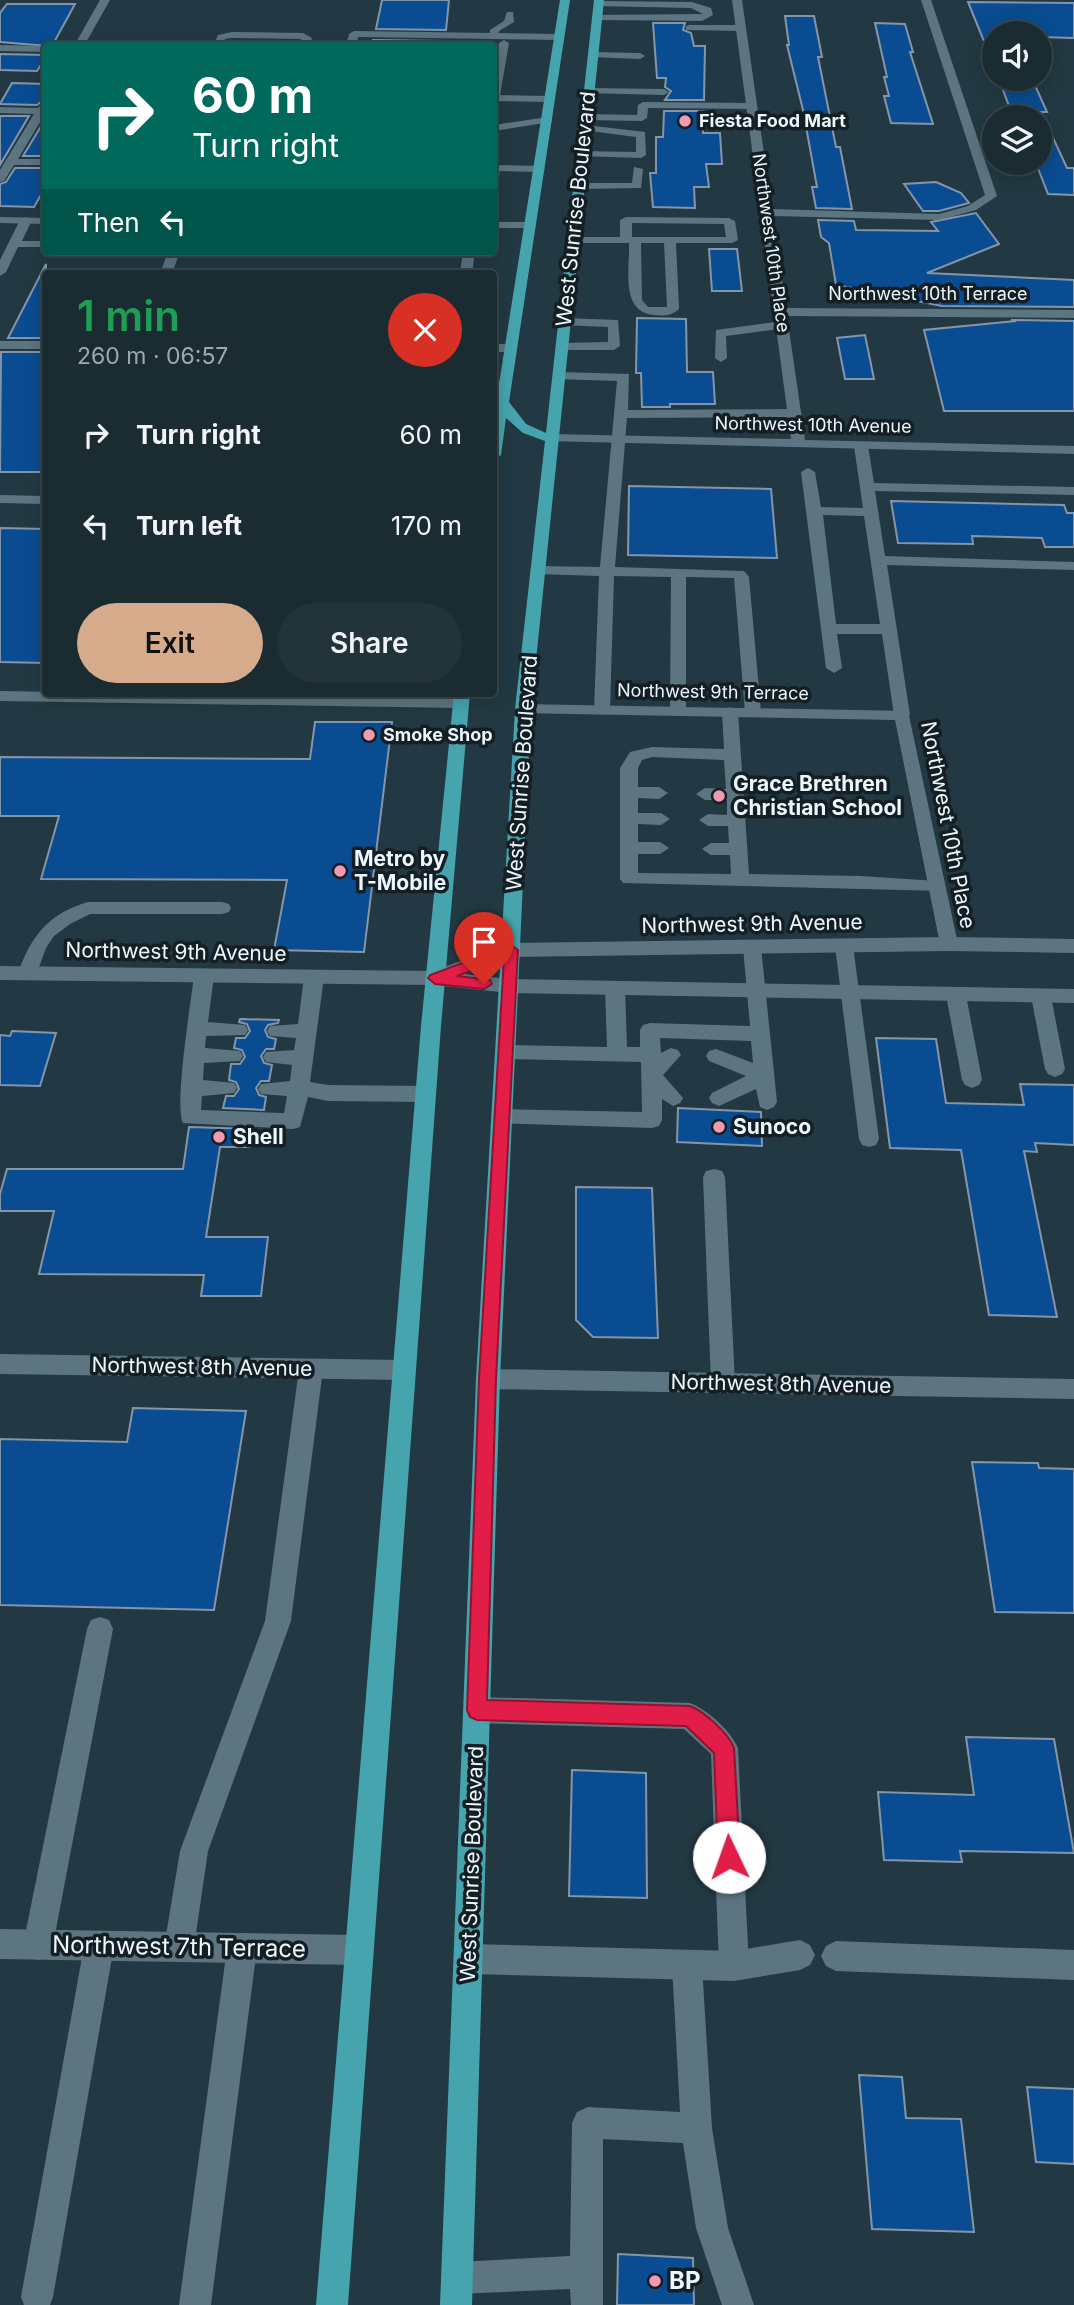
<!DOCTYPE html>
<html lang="en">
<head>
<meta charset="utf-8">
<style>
	:root { --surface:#1a2b32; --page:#23333a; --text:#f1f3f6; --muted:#9fa7ac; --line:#38474d; --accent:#d6ab8b }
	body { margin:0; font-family:Inter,sans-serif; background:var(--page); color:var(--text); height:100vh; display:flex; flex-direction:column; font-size:26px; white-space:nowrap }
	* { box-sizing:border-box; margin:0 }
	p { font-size:23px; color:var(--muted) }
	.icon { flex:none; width:38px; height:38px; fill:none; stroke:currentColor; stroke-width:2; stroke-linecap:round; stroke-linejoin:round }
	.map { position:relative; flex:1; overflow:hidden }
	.side { position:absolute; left:42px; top:270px; width:455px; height:427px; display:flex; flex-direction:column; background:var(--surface); border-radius:7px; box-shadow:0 4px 18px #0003,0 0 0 2px var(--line) }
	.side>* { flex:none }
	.hud { position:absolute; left:42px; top:42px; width:455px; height:214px; border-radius:7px; box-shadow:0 4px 18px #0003,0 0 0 2px var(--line); background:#00695c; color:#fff; overflow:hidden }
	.buttons { position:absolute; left:982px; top:21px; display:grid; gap:14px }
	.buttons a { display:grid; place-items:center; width:70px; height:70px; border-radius:50%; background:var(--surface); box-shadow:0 4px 18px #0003,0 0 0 2px var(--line); font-size:35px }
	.pin { position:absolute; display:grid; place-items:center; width:60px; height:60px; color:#fff; margin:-72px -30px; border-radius:50% 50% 50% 0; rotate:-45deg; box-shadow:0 0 7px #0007 }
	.pin .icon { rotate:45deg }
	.me { position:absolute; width:77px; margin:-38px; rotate:357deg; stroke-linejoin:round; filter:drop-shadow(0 0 5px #0008) }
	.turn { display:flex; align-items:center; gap:24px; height:147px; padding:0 35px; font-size:32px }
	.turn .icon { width:91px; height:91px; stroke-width:2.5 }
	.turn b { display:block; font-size:49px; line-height:60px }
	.then { display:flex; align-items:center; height:66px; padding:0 35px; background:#0003; gap:14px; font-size:26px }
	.round { display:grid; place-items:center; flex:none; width:74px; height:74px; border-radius:37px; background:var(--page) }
	.summary { display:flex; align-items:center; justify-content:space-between; height:119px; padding:0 35px }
	h1 { font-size:42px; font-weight:600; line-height:52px; color:#1e9e55 }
	.button { display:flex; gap:14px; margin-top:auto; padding:14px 35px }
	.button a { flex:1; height:80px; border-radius:42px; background:var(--accent); color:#111; font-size:28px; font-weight:600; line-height:80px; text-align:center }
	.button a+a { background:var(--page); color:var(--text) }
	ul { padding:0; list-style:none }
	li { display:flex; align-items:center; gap:21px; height:91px; padding:0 35px }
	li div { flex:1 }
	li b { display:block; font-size:26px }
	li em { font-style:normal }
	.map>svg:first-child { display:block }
</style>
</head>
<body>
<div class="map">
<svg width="1074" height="2305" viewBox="0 0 1074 2305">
	<rect width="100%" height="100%" fill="#223943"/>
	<g fill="#0a4c91" stroke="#8595a8" stroke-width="2">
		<polygon points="382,0 449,0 446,30 376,29"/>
		<polygon points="968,2 1074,3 1074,38 1040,37 1040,33 994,33 994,66"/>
		<polygon points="7,4 75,4 52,46 48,46 0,42 0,13"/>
		<polygon points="785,16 814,16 822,57 818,57 836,147 840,147 852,209 816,208 812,187 817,187 803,110 787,45 789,45"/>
		<polygon points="653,23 685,23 683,30 691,33 694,46 705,46 704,100 665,100 671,91 665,87 666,78 657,78"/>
		<polygon points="875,23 905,24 913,52 910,52 933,124 891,123 884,96 889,96 884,77 887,77"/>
		<polygon points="373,40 444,41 444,46 372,46"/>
		<polygon points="0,54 46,55 46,57 37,71 0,70"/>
		<polygon points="999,79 1035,79 1036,83 1034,83 1047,112 1041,112 1067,168 1074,168 1074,195 1048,194 1036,163 1040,163 1040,117 1013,117"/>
		<polygon points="12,83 46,84 46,98 37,105 0,104"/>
		<polygon points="664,111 704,111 703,133 720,133 722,164 706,164 709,187 694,187 695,208 653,207 650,173 656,173 656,137 663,137"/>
		<polygon points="0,116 29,116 0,165"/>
		<polygon points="46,118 46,156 23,156"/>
		<polygon points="15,168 46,168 46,186 34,207 0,206 0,184 6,182"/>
		<polygon points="936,182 961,193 969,203 939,211 923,211 904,184"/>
		<polygon points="976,213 999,244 927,273 1074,280 1074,307 942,306 836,285 829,243 821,237 818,220 854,221 856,230 938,231 931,222"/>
		<polygon points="709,249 737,249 742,291 712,291"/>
		<polygon points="46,264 46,338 8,338"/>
		<polygon points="637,318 686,319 687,372 713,372 715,404 670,404 670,407 642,407 641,373 636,373"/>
		<polygon points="1011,320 1074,321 1074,411 944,411 924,330 1016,321"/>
		<polygon points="865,335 874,379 845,379 837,338"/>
		<polygon points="1,352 46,352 46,472 0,472"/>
		<polygon points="629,486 771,489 777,558 628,555"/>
		<polygon points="891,501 1064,505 1067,513 1074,513 1074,547 1045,547 1042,538 972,536 973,544 898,543"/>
		<polygon points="0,528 46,529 46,663 0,662"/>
		<polygon points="315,722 392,722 364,952 274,950 287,880 41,879 59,816 0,816 0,757 310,759"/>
		<polygon points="240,1019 279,1020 278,1023 268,1025 265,1030 268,1037 276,1039 274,1049 266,1049 261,1056 264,1063 272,1065 269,1081 261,1081 256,1088 259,1095 266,1097 264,1110 223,1108 226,1096 234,1096 239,1089 236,1082 229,1080 231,1064 240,1064 245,1057 242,1050 234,1048 236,1038 245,1038 250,1031 247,1024 239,1022"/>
		<polygon points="12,1031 56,1033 40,1086 0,1085 0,1035 10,1036"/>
		<polygon points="876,1038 936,1039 946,1103 1024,1105 1020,1084 1074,1085 1074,1145 1035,1143 1037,1152 1024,1151 1057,1317 989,1315 961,1150 890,1148"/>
		<polygon points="678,1108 761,1112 762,1146 677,1142"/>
		<polygon points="189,1127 252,1129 250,1147 220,1147 206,1237 268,1237 261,1296 201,1296 204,1275 39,1274 54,1211 0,1211 0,1194 7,1169 183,1169"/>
		<polygon points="576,1187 652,1188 658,1338 593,1337 576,1320"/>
		<polygon points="133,1408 246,1411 214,1610 0,1605 0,1439 127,1442"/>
		<polygon points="972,1462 1038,1463 1039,1468 1074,1469 1074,1613 995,1612"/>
		<polygon points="966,1737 1054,1739 1074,1853 960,1851 962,1862 884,1860 878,1792 974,1795"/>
		<polygon points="572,1770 646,1773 647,1898 569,1896"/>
		<polygon points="859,2075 902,2077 906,2118 961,2119 974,2232 872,2229"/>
		<polygon points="1027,2087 1074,2089 1074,2164 1036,2162"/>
		<polygon points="618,2254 693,2258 694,2305 617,2305"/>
	</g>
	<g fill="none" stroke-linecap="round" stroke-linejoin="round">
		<g fill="#5d7581" fill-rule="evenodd">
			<polygon points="599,1 692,2 711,8 713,15 702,21 597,20 594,19 594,15 703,14 691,8 596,6 596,2"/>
			<polygon points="507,12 513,12 514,22 499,31 496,39 490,39 490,30 504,21"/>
			<polygon points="689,25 741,25 746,28 741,31 686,30 686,26"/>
			<polygon points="232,32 303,33 312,38 309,46 299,46 301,39 232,38 225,39 223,46 213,46 218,35"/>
			<polygon points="504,40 509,43 499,101 494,104 494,75 499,43"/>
			<polygon points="593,52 640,53 645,56 640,59 590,57 588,55"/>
			<polygon points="589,88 664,89 669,92 664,95 585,93 584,91"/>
			<polygon points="643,102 752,103 757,106 752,109 648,108 647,118 642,121 586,120 581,117 586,114 637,115 638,105"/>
			<polygon points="547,117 552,120 551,122 494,131 494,125"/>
			<polygon points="594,126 645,132 646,155 641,158 578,156 577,154 582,151 636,152 636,137 590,131 590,127"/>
			<polygon points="494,165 500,168 499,177 494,180"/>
			<polygon points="634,167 643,169 641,188 579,189 573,186 579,183 632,183"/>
			<polygon points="26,217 32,220 22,241 46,241 46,247 18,247 6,272 0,276 0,260 20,220"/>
			<path d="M626,217L729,218L735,221L738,240L732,243H676L679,309C671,316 663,316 653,315C620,311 630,269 629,243H573L567,240L573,237H620V220ZM632,223L724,224L726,237H632ZM641,243H664L667,307H648L642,300Z"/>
			<polygon points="168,252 180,252 172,273 160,273"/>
			<polygon points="463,252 475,252 472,273 460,273"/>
			<polygon points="564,318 618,320 620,346 614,350 557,350 555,347 561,343 608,342 608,327 560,325 558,322"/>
			<polygon points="783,321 787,322 787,328 726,336 727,358 721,362 715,358 716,330"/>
			<polygon points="558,372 629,374 628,410 795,409 802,413 795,417 627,418 615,567 744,571 749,577 761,712 759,716 753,717 745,712 734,578 686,577 686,711 678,716 670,711 671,577 614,576 610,710 602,715 594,710 599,576 537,574 530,570 537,566 600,567 617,381 553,379 553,373"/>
			<path d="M861,442L868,446L874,483L1074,487V495L875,491L885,556L1074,562V570L887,565L910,715L902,720L894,715L882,634H837L842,668L834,673L826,668L801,472L808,468L815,472L821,507L863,508L854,446ZM823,515L864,516L880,624H836Z"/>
			<path d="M730,707L738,712L749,874L860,876L937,881L943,883L946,887L943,891L623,883L620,879V768L630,752L652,747L724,749L722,712ZM652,757L724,760L726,789L705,788L696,794L705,800H727V815L708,814L699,820L708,826H728L729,843H711L702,849L711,855H730L731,874L638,873V854H660L669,848L660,842H638V824L661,825L670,819L661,813H638V798L659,799L668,793L659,787H638V768L642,760Z"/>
			<path d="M88,902H222L229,904L231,908L229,912L222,914H90L70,924L54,936L46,948L35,978H21L18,973C31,936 49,913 88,902Z"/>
			<polygon points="844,939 851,941 853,946 879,1139 876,1145 869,1147 862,1145 859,1139 835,946 837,941"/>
			<polygon points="752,940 759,942 761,947 777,1102 774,1107 767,1110 760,1107 756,1089 719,1106 712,1103 709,1098 712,1093 746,1076 709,1061 706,1056 709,1051 716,1049 753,1063 751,1041 660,1038 661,1053 671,1048 678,1050 681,1055 663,1075 683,1098 680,1103 673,1106 662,1099 662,1120 659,1126 652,1128 495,1123 492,1117 495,1111 502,1109 642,1112 641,1062 505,1059 498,1057 495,1052 498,1047 505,1045 607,1047 605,988 608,983 622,983 625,988 627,1047 640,1047 640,1030 643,1025 650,1023 750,1026 743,947 745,942"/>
			<path d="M204,969L211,971L214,976L208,1022L245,1025L248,1030L245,1035L206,1036L205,1048L240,1051L243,1056L240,1061L204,1063L203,1080L234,1083L237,1088L234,1093L202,1096L201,1110L284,1113L287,1096L261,1094L258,1089L261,1084L290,1081L292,1065L266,1062L263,1057L266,1052L294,1050L296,1038L270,1036L267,1031L270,1026L298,1024L304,977L307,972H321L324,977L310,1082L328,1085L426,1086L433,1089L436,1094L433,1099L426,1102L328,1101L308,1097L300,1127L293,1129L183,1123C174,1106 191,1001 194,976L197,971Z"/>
			<polygon points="956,988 963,990 966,995 982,1080 979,1085 972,1088 965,1085 962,1080 946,995 949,990"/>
			<polygon points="1041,989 1048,991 1051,996 1065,1069 1062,1074 1055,1077 1048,1074 1045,1069 1031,996 1034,991"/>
			<polygon points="714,1169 722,1171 725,1177 735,1383 731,1390 723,1393 715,1390 711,1383 703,1177 706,1171"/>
			<polygon points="311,1359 319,1362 323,1369 291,1621 208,1851 194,1947 189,1957 179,1962 169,1957 164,1947 180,1851 265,1621 299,1369 303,1362"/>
			<polygon points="100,1617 109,1620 113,1629 53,1945 48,1955 38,1960 28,1955 23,1945 87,1629 91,1620"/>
			<path d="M477,1697L690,1703C708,1710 730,1730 738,1748L749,1966L744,1976L734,1981L724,1976L719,1966L711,1754L684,1729L477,1723L468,1719L464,1710L468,1701Z"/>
			<polygon points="99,1931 109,1936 114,1946 53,2297 50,2305 24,2305 21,2297 84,1946 89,1936"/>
			<polygon points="242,1933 252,1938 257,1948 211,2305 179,2305 227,1948 232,1938"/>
			<polygon points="687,1950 697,1955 702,1965 712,2128 728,2228 754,2305 722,2305 696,2228 683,2143 603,2139 603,2305 571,2305 570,2289 457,2294 445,2290 441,2278 445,2266 457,2262 570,2256 572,2123 577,2112 588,2107 680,2112 672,1965 677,1955"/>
		</g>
		<g fill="#5d7581" fill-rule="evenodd">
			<polygon points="100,0 110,0 84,46 74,46"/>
			<polygon points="732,0 742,0 772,209 939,214 968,206 985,195 921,0 931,0 997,196 976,210 939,220 773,216 786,308 1074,310 1074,318 787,316 805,440 1074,446 1074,454 546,441 544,438 551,434 791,439"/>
			<polygon points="354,31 560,34 565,37 560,40 358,37 356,46 346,46 349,34"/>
			<polygon points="0,45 46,46 46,52 0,51"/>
			<polygon points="494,95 550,96 555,99 550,102 494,101"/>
			<polygon points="46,100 46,112 18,159 46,159 46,165 14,165 4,181 0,182 0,170 34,114 0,113 0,107 38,108"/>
			<polygon points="494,165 540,166 545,169 540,172 494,171"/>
			<polygon points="0,217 46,218 46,224 0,223"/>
			<polygon points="494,222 530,222 536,225 530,228 494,228"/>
			<rect x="0" y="341" width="46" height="8"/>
			<polygon points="494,344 510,344 516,348 510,352 494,352"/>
			<polygon points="0,495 46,496 46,504 0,503"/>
			<polygon points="0,691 461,698 469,703 461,708 0,701"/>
			<polygon points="523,704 908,711 958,944 956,949 942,949 940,944 895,720 517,713 515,709"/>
			<polygon points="0,1354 403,1360 411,1363 415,1370 411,1377 403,1380 0,1374"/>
			<polygon points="488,1369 1074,1379 1074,1399 488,1389 480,1386 476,1379 480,1372"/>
			<polygon points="0,1929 358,1935 368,1940 373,1950 368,1960 358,1965 0,1959"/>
			<polygon points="800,1940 810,1945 815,1955 810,1965 800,1970 734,1981 470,1974 460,1969 455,1959 460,1949 470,1944 734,1951"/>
			<polygon points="836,1941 1074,1950 1074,1980 836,1971 826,1966 821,1956 826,1946"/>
		</g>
		<polygon fill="#5d7581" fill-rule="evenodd" points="949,937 1074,939 1074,953 949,951 512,957 464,974 509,979 1074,989 1074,1003 509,993 435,985 0,980 0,966 433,971 511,943"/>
		<g fill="#46a4ae" fill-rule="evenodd">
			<polygon points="560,0 570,0 509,402 526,424 546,433 594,0 604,0 531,709 500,1379 472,2305 440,2305 476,1379 515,709 545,441 523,433 506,418 501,455 494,459 494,415"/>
			<polygon points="454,693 470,693 441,1026 348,2305 316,2305 421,1026"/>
		</g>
	</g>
	<path fill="#e11d48" stroke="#92132f" stroke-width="2" d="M511,945L518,950L496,1379L487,1700L690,1706C705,1712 728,1733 734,1748L740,1857L736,1865L729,1868L721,1865L718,1857L714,1753L686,1726L477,1720L470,1717L467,1710L479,1379L504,958L457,976L490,980L492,984L484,989L435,984L428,978L430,975Z"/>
	<g fill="#f19ab1" stroke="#141e23" stroke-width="2.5">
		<circle cx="685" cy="121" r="7"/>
		<circle cx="369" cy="735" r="7"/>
		<circle cx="719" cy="796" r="7"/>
		<circle cx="340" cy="871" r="7"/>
		<circle cx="719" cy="1127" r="7"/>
		<circle cx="219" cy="1137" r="7"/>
		<circle cx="655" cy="2281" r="7"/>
	</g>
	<g text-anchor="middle" stroke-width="7" stroke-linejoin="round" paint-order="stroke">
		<g font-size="18" font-weight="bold" fill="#eaf7fe" stroke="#141e23" text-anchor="start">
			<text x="699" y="127">Fiesta Food Mart</text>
			<text x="383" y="741">Smoke Shop</text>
		</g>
		<g font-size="18" fill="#eaf7fe" stroke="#141e23">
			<text transform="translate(771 243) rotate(82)" y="6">Northwest 10th Place</text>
			<text x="928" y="300">Northwest 10th Terrace</text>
			<text transform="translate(813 425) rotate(1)" y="6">Northwest 10th Avenue</text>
			<text transform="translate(713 692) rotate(1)" y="6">Northwest 9th Terrace</text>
		</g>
		<g font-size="21" fill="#eaf7fe" stroke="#141e23">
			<text transform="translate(576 209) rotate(-84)" y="7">West Sunrise Boulevard</text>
			<text transform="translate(522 773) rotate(-86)" y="7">West Sunrise Boulevard</text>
			<text transform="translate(948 825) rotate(79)" y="7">Northwest 10th Place</text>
			<text transform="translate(752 924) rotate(-1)" y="7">Northwest 9th Avenue</text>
			<text transform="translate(176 952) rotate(1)" y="7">Northwest 9th Avenue</text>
			<text transform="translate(202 1367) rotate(1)" y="7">Northwest 8th Avenue</text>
			<text transform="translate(781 1384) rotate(1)" y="7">Northwest 8th Avenue</text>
			<text transform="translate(472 1864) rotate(-88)" y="7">West Sunrise Boulevard</text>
		</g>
		<g font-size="21" font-weight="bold" fill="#eaf7fe" stroke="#141e23" text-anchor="start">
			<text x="733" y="791">Grace Brethren<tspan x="733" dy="24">Christian School</tspan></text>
			<text x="354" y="866">Metro by<tspan x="354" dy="24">T-Mobile</tspan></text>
			<text x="733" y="1134">Sunoco</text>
			<text x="233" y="1144">Shell</text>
		</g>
		<g font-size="24" fill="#eaf7fe" stroke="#141e23">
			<text transform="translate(179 1947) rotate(1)" y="8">Northwest 7th Terrace</text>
		</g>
		<g font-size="24" font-weight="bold" fill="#eaf7fe" stroke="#141e23" text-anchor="start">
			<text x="669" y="2289">BP</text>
		</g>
	</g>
</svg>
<div class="buttons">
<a><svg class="icon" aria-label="sound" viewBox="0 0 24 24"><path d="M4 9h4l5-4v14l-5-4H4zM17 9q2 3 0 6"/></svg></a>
<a><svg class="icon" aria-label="layers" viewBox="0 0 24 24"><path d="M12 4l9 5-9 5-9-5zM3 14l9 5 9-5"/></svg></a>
</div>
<div class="pin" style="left:484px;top:984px;background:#d93025"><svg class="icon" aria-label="arrive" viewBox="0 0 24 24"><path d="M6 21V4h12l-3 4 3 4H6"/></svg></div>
<svg class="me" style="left:729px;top:1857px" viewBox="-20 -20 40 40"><circle r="19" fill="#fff"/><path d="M0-13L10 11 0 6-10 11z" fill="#e11d48"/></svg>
<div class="hud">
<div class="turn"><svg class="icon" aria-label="right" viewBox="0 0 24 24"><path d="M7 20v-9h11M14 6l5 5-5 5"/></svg><div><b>60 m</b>Turn right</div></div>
<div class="then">Then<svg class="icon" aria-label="left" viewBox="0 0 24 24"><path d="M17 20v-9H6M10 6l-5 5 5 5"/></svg></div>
</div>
<section class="side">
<div class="summary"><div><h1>1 min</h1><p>260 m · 06:57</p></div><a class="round" style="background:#d93025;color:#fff"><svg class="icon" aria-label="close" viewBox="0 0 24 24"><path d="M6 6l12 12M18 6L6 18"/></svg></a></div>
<ul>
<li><svg class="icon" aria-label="right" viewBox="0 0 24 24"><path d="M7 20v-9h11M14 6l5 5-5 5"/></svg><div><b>Turn right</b></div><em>60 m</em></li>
<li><svg class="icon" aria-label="left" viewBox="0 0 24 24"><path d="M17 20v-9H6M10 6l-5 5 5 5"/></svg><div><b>Turn left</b></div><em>170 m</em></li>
</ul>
<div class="button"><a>Exit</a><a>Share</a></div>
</section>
</div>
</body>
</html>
